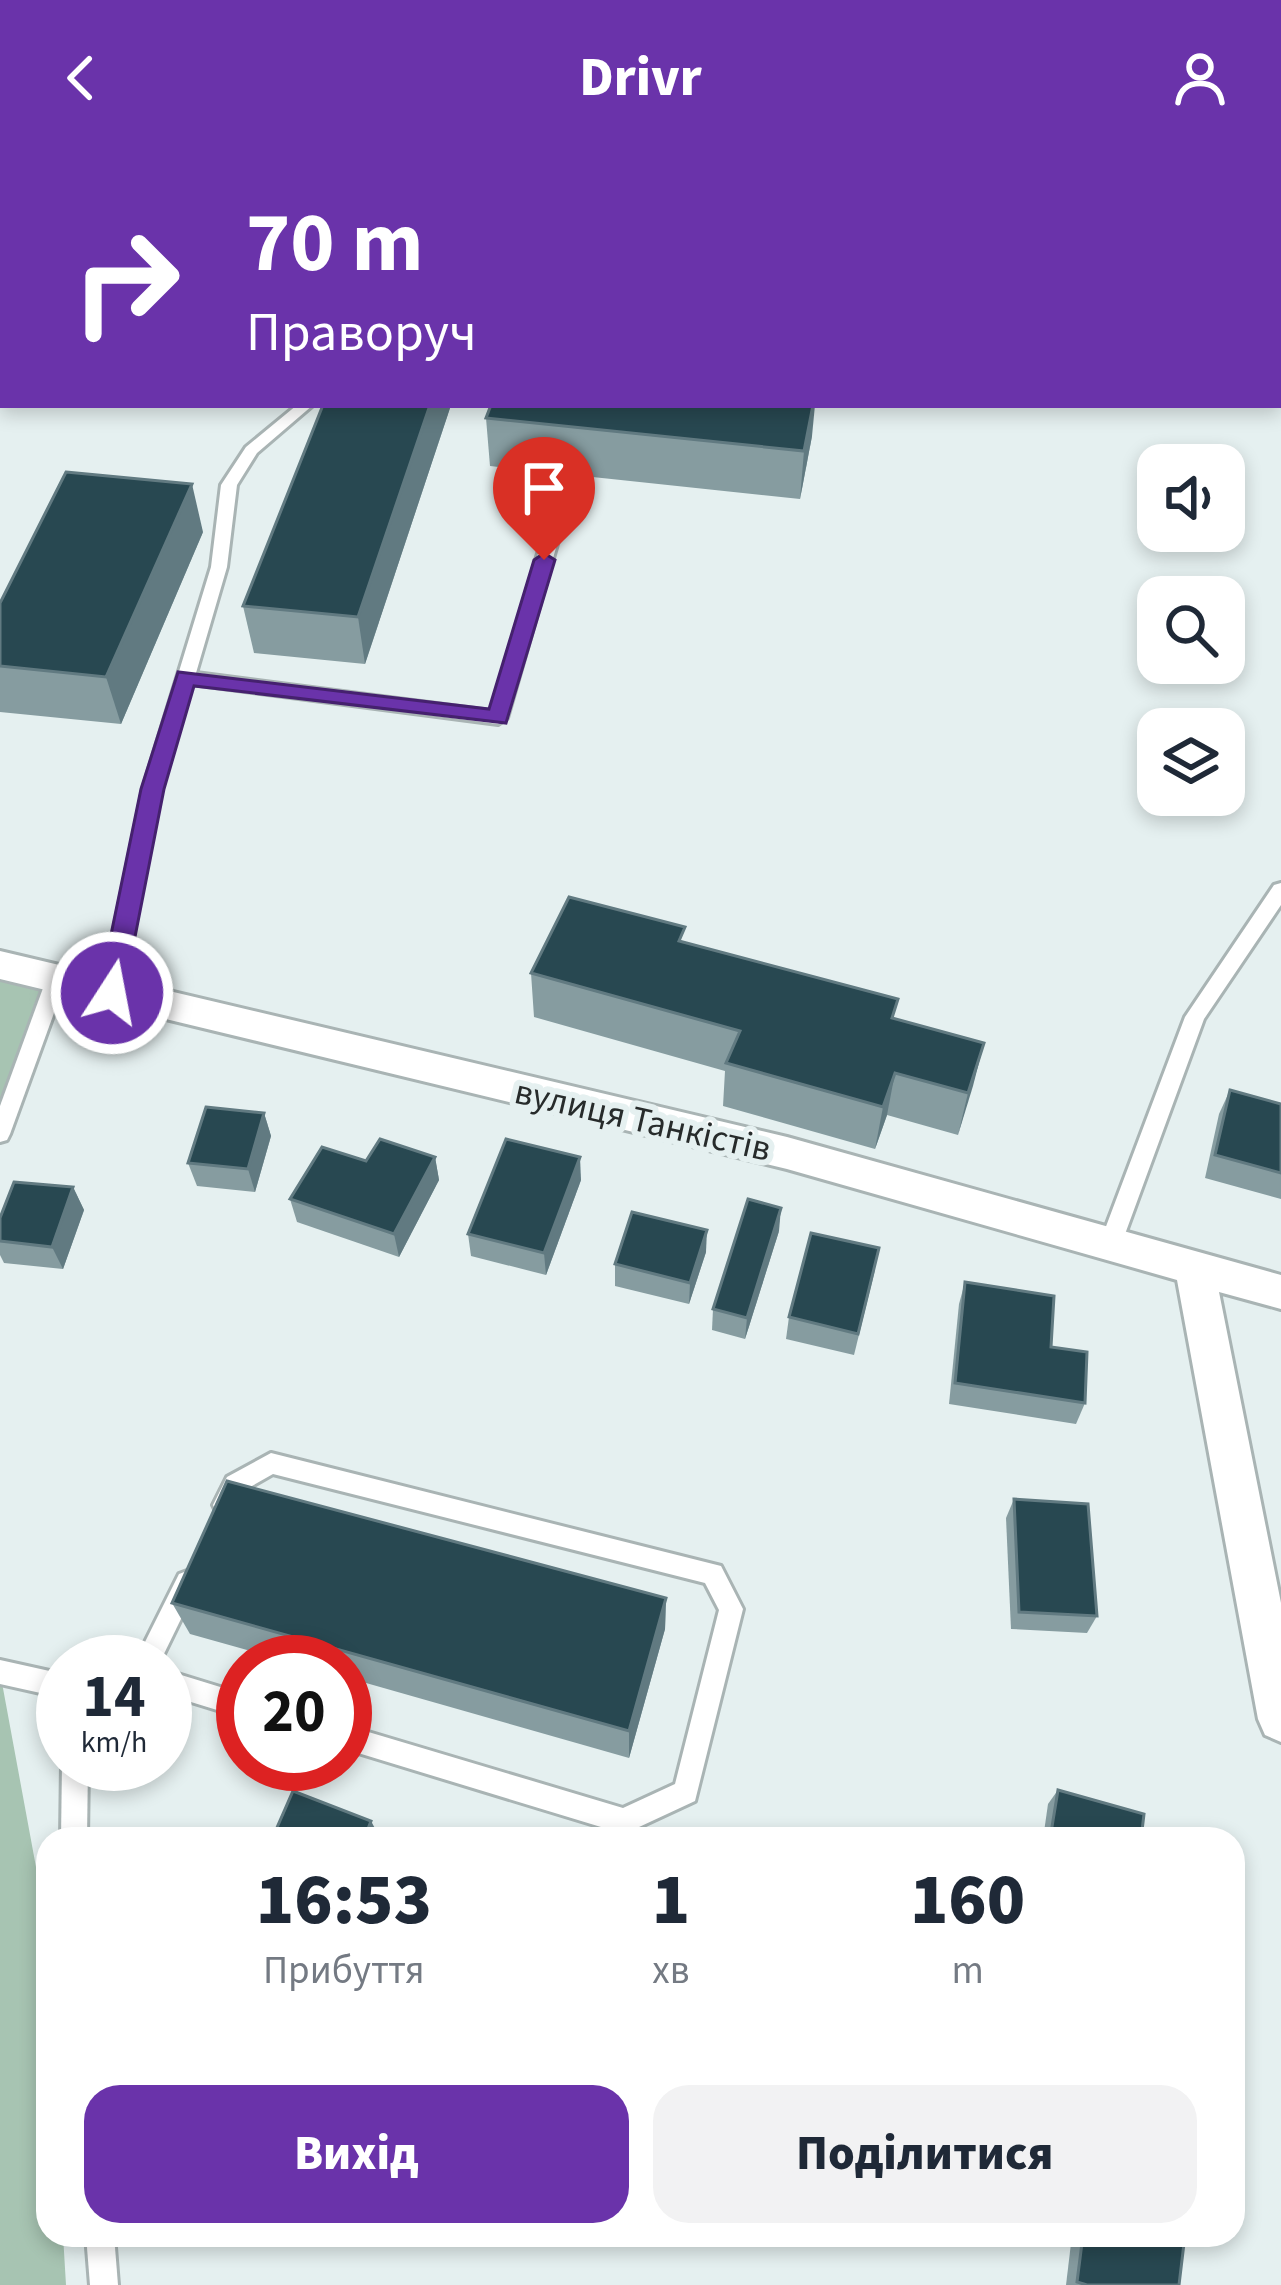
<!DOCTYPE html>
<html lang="uk">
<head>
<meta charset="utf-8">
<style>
	:root { --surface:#fff; --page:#f2f2f3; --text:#1f2937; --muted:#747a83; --accent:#6a33aa }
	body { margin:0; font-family:"Source Sans 3",sans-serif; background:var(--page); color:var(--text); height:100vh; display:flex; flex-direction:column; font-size:45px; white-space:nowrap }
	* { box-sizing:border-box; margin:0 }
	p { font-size:39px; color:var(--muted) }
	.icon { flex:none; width:66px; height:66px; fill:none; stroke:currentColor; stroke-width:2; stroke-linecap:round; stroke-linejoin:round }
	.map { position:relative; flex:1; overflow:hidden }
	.sheet { position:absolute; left:36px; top:1671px; width:1209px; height:420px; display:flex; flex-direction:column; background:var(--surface); border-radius:36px; box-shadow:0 6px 18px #0003 }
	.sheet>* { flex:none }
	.banner { position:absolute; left:0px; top:0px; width:1281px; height:252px; box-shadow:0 6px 18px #0003; background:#6a33aa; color:#fff; overflow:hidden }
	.tools { position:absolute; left:1137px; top:288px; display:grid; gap:24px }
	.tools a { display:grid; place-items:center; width:108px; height:108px; border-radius:24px; background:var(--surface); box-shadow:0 6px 18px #0003; font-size:60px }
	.speed { position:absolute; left:36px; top:1479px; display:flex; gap:24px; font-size:60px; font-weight:700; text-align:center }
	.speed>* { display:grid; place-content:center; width:156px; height:156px; border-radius:50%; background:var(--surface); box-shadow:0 6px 18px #0003; line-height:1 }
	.speed small { font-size:30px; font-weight:400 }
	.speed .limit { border:18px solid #d22; background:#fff; color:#111 }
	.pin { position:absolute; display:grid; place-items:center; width:102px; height:102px; color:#fff; margin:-123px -51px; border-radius:50% 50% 50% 0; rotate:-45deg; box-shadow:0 0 12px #0007 }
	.pin .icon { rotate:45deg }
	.me { position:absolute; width:132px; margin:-66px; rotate:11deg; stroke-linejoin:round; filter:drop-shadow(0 0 9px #0008) }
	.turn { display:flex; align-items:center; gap:42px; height:252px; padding:0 48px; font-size:54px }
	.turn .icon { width:156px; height:156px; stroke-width:2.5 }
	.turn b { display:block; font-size:84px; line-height:102px }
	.eta { display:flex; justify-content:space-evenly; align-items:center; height:204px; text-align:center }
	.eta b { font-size:72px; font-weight:800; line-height:84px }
	.action { display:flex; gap:24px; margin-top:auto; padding:24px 48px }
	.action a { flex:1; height:138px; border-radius:36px; background:var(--accent); color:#fff; font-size:48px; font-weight:800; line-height:138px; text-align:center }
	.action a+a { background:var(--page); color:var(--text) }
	header { display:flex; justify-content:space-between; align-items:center; height:156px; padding:0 48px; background:var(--accent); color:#fff; font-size:54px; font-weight:800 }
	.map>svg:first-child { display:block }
</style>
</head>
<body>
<header><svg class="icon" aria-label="back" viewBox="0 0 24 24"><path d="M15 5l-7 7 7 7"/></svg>Drivr<svg class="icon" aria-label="person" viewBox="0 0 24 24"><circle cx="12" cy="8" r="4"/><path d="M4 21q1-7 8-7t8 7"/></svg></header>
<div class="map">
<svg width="1281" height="2129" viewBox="0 0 1281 2129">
	<rect width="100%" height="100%" fill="#e5f0f0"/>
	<polygon fill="#bdd8c7" points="915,0 1281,0 1281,197 1278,3"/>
	<g fill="#a7c4b2">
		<polygon points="0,809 56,824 0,978"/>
		<polygon points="0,1516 48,1776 48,2079 63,2079 66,2129 0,2129"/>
	</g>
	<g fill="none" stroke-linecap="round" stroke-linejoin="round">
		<defs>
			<g id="lane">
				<rect x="1278" y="222" width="3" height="11"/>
				<polygon points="297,249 313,249 257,297 237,329 227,411 196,517 491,555 548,364 556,359 564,364 507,562 498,568 192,528 161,633 121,837 111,844 101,837 143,633 211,411 221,329 246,291"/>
				<polygon points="1281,727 1281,749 1204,863 1121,1089 1117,1095 1103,1095 1099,1089 1185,861 1274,729"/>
				<polygon points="56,817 66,824 10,978 7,984 0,986 0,950 46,824"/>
				<polygon points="271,1297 721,1410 743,1453 695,1645 624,1678 345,1593 345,1569 623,1652 675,1628 719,1454 705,1427 273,1318 243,1335 233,1357 225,1360 217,1357 213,1349 227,1321"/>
				<polygon points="187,1415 195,1418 199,1426 160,1506 135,1506 179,1418"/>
				<polygon points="0,1504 63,1518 63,1542 0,1528"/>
				<polygon points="165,1514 243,1538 243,1562 165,1538"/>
				<polygon points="62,1608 88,1608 87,1683 61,1683"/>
				<polygon points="86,2079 114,2079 118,2129 90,2129"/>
			</g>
			<polygon id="street" points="0,795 787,981 1281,1119 1281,1153 1219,1136 1281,1447 1281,1586 1265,1579 1258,1563 1177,1124 787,1013 0,823"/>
		</defs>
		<use href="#lane" stroke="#a9b4b4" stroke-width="6"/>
		<use href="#street" stroke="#a9b4b4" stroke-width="6"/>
		<g stroke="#9ba3a3" stroke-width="6" stroke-dasharray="4.5 6" stroke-linecap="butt">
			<polyline points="99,3 105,0"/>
			<polyline points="1278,30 1281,34"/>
		</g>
		<use href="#lane" fill="#fff" fill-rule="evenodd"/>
		<use href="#street" fill="#fff" fill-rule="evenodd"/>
	</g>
	<g fill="#869ca0">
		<polygon points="323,249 451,249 365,508 254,497 243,450"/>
		<polygon points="486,262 812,280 800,343 490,310"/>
		<polygon points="203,376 121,568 0,556 0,447"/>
		<polygon points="684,787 894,863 984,887 958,979 887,959 875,993 723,950 725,915 534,861 531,817"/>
		<polygon points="1230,934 1281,948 1281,1043 1205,1022 1219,958"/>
		<polygon points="264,957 271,980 255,1036 197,1030 188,1007"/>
		<polygon points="435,1001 439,1024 399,1101 297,1066 290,1043"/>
		<polygon points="581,1024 546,1119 471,1100 468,1078"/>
		<polygon points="73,1031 84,1054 63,1113 4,1107 0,1099 0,1062"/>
		<polygon points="779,1075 745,1183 712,1174 713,1153"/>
		<polygon points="706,1096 689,1148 615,1130 615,1108"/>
		<polygon points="875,1114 854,1199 786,1183 789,1161"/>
		<polygon points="965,1126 1051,1191 1085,1247 1076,1268 949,1248 959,1148"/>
		<polygon points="1014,1343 1097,1460 1087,1477 1011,1473 1006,1362"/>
		<polygon points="666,1442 665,1473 629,1602 345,1521 345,1506 290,1506 190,1478 172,1447"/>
		<polygon points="1058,1634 1141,1683 1043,1683 1048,1648"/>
		<polygon points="1072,2079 1185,2079 1179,2129 1066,2129"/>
	</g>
	<g fill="#617a81">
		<polygon points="430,249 451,249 365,508 358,461"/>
		<polygon points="813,249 815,249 812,280 800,343 804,295"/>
		<polygon points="192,328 203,376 121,568 106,521"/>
		<polygon points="984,887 973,930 958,979 968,937"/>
		<polygon points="895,917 887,959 875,993 883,951"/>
		<polygon points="264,957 271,980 255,1036 248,1013"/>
		<polygon points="435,1001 439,1024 399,1101 394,1078"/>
		<polygon points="580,1001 581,1024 546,1119 544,1097"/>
		<polygon points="73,1031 84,1054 63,1113 52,1091"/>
		<polygon points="781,1052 779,1075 745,1183 747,1162"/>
		<polygon points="707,1074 706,1096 689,1148 690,1127"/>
		<polygon points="666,1442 665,1473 629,1602 629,1575"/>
		<polygon points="371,1665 378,1678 375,1683 364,1683"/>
	</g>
	<g fill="#284851" stroke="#617a81" stroke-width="3">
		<polygon points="323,249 430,249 358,461 243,450"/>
		<polygon points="491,249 813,249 804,295 486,262"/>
		<polygon points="66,316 192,328 106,521 0,510 0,447"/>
		<polygon points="569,741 685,771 679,785 898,843 892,862 984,887 968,937 895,917 883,951 726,907 740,875 531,817"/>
		<polygon points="1230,934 1281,948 1281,1017 1215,999"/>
		<polygon points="206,951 264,957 248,1013 188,1007"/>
		<polygon points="380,983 435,1001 394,1078 290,1043 322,991 366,1005"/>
		<polygon points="506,983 580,1001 544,1097 468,1078"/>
		<polygon points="14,1026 73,1031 52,1091 0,1085 0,1062"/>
		<polygon points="748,1043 781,1052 747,1162 713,1153"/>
		<polygon points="632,1056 707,1074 690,1127 615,1108"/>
		<polygon points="811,1077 879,1092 858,1178 789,1161"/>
		<polygon points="965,1126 1054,1140 1051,1191 1087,1196 1085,1247 955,1227"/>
		<polygon points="227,1325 666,1442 629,1575 172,1447"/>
		<polygon points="1014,1343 1088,1348 1097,1460 1019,1456"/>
		<polygon points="1058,1634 1144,1658 1141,1683 1050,1683"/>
		<polygon points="293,1635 371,1665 364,1683 272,1683"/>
		<polygon points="1083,2079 1185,2079 1179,2129 1087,2129 1077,2126"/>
	</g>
	<polygon fill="#6a33aa" stroke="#45216e" stroke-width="3" points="544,397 555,404 506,567 194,530 164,633 124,837 112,847 103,844 99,837 141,633 178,516 489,553 534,404"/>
	<g text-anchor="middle" stroke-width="12" stroke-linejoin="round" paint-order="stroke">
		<g font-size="36" fill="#272b2b" stroke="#e5f0f0">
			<text transform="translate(643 963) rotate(13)" y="13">вулиця Танкістів</text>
		</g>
	</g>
</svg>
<div class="tools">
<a><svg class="icon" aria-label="sound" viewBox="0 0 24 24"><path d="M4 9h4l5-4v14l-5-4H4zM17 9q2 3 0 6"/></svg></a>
<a><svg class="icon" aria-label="search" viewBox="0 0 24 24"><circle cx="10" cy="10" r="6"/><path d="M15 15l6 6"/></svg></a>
<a><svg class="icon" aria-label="layers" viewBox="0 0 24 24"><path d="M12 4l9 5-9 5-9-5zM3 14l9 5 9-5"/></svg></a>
</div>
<div class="speed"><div>14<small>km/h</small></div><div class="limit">20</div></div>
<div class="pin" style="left:544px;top:404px;background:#d93025"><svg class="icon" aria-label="arrive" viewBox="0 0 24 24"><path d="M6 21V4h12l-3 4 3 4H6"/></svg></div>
<svg class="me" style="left:112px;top:837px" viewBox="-20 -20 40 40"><circle r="17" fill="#6a33aa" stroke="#fff" stroke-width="3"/><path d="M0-11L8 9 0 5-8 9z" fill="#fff"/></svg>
<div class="banner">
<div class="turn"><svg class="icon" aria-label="right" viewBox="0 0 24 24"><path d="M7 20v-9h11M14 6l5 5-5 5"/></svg><div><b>70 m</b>Праворуч</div></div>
</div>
<section class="sheet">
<div class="eta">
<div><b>16:53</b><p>Прибуття</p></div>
<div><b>1</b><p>хв</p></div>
<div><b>160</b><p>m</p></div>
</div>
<div class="action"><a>Вихід</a><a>Поділитися</a></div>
</section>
</div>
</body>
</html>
